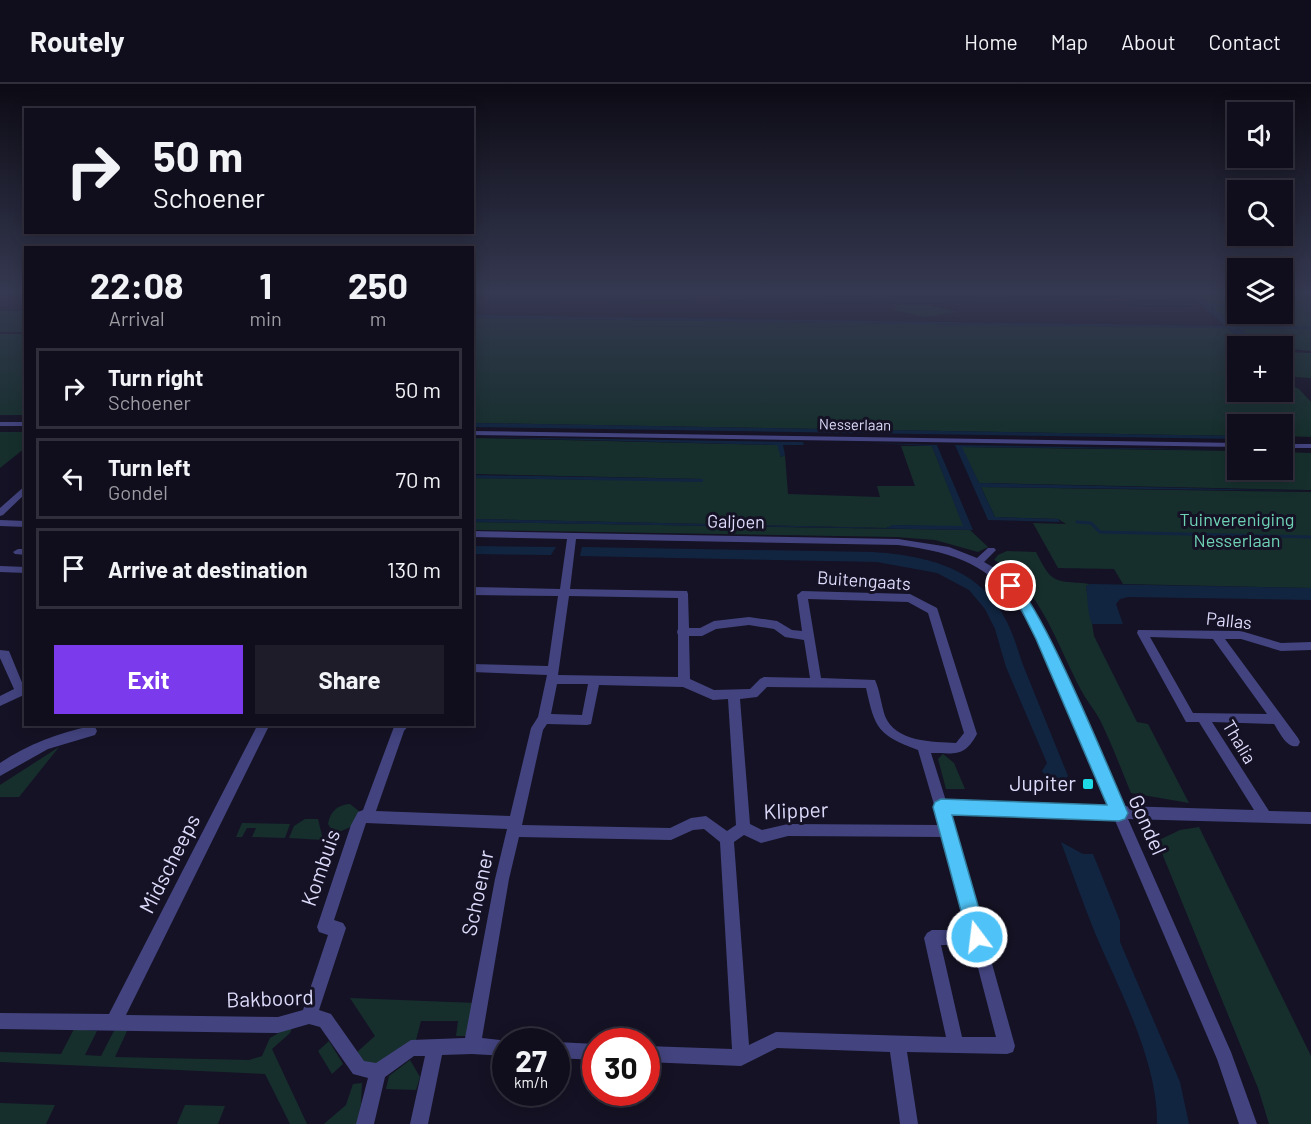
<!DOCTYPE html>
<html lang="en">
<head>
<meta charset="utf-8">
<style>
	:root { --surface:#100e1c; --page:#1e1c29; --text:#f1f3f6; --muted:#9c9ca3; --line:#302e3b; --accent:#7c3aed }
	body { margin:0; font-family:Barlow,sans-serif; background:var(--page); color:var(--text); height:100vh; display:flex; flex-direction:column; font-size:22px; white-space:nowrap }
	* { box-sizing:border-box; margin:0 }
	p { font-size:20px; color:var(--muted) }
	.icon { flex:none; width:33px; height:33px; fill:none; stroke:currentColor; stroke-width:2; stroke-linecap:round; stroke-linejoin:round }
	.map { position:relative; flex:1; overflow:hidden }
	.drawer { position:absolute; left:24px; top:162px; width:450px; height:480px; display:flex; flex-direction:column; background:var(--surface); border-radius:0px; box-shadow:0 3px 15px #0003,0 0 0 2px var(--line) }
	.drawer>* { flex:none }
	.guide { position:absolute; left:24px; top:24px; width:450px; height:126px; border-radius:0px; box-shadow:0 3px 15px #0003,0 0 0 2px var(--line); background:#100e1c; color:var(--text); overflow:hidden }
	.buttons { position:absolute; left:1227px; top:18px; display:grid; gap:12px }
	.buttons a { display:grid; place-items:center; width:66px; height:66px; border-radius:0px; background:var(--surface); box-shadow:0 3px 15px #0003,0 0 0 2px var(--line); font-size:30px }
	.speed { position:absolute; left:492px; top:944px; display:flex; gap:12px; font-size:30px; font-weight:700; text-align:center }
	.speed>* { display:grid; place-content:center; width:78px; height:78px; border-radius:50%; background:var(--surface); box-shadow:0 3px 15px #0003,0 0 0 2px var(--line); line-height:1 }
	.speed small { font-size:15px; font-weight:400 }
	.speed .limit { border:9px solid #d22; background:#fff; color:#111 }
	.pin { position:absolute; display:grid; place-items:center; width:51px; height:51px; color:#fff; margin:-26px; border:3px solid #fff; border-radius:50%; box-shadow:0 2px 6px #0007 }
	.me { position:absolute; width:66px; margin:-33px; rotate:345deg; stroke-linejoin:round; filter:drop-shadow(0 0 4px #0008) }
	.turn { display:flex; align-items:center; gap:21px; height:126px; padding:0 30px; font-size:27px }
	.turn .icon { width:78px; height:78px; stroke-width:2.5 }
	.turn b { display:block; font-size:42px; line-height:51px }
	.eta { display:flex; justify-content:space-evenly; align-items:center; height:102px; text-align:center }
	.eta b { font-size:36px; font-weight:700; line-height:42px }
	.action { display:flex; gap:12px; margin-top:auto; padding:12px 30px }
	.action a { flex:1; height:69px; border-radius:0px; background:var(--accent); color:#fff; font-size:24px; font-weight:700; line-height:69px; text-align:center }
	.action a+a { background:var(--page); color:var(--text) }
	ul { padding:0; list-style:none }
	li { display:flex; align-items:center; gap:18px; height:81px; margin:0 12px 9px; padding:0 18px; border:3px solid var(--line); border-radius:0px }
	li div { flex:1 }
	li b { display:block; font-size:22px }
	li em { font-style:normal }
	header { display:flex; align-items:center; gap:36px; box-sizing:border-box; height:84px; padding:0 30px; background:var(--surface); border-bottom:2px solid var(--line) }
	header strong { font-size:28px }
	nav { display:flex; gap:33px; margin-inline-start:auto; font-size:21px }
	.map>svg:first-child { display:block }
</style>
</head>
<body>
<header>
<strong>Routely</strong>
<nav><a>Home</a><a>Map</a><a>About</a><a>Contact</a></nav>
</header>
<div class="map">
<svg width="1311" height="1040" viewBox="0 0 1311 1040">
	<rect width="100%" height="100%" fill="#151225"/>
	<g fill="#162f2d">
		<polygon points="1194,207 1237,207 1238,230 1282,230 1283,207 1311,207 1311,243 1234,242"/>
		<polygon points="897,221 928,221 957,228 925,233 894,226"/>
		<rect x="0" y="227" width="25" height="21"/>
		<polygon points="473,234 1227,244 1249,262 1238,262 1238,308 1282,308 1283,297 1299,305 1311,318 1311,353 1283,352 1282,340 1238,340 1237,352 473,339"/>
		<polygon points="1241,245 1311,245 1311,267 1260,262"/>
		<rect x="0" y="250" width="25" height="81"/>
		<polygon points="1282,268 1311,269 1311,294 1296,293 1283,283"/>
		<polygon points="0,348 26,348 25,364 0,384"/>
		<polygon points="473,354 778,361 781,373 785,371 788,410 880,413 877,402 915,402 901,362 932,362 964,443 893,441 886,444 473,435 472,394 703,397 703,395 473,390"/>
		<polygon points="961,363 1237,367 1238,386 1282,386 1283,368 1311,369 1311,406 979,399"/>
		<polygon points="981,403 1311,408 1311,504 1123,500 1114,485 1058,484 1033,439 1066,440 1058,435 995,433"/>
		<polygon points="473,438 970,446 988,463 978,468 935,456 896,453 473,446"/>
		<path d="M1007,467L1036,468C1053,502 1054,496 1091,500L1086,502L1094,552L1137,638L1148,640L1189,719L1131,709C1121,685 1112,660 1100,636C1096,628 1090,621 1085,613C1060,570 1041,501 994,476L998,471Z"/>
		<polygon points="59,663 19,713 0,713 0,701"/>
		<polygon points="943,670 954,679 965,705 946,705 938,675"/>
		<path d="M350,720L360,728L355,741L339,748L332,746L328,740C330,727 338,721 350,720Z"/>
		<polygon points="305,735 318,735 323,756 289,754 294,742"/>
		<polygon points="242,739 290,740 285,754 252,753 256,744 247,744 242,753 236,753"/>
		<polygon points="1199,743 1311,972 1311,1040 1269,1040 1258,1004 1157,757 1180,746"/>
		<polygon points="350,914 476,919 469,952 456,952 458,937 421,937 416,956 381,982 361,977 356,969 375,952"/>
		<polygon points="294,940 290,949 272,965 307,1040 290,1040 265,990 0,978 0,968 61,970 74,945 97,947 85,971 101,972 115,945 128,945 115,973 249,976 262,972 270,954"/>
		<polygon points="329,957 343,980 332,990 318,967"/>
		<polygon points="410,976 420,993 416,1006 386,1005 389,992"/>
		<polygon points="362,999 361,1020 357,1040 324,1040 346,1021 353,1000"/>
		<polygon points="0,1019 55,1021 46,1040 0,1040"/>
		<polygon points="185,1021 225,1022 218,1040 177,1040"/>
	</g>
	<g fill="#112540">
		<polygon points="1186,207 1194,207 1210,220 1237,220 1211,222 1234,242 1311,243 1311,245 1242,245 1260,262 1249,262 1227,244 472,234 473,231 1225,242"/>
		<polygon points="473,211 1194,220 1195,221 473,212"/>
		<polygon points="473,339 1237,352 1238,355 473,343"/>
		<polygon points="473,353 803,358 804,361 783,361 785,371 781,373 777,361"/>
		<polygon points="872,359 937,361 973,446 473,438 473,435 886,444 893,441 963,442 932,362"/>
		<polygon points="955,361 1237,366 962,363 979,399 1311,407 981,403 995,433 1058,435 1060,438 988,436"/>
		<polygon points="473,391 703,395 703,398 473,394"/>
		<polygon points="473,462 556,463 551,471 473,470"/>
		<path d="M582,463L873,468C928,472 981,484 1007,538C1014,552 1018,567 1023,581C1038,618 1053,655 1068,692L1064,697H1049L1042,687L1047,679L1006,583L995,545L985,525L969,506L937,489L877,478L580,472Z"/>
		<path d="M1091,500L1311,504V516L1128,513L1120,515L1116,520L1123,540H1092C1087,527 1088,515 1086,502Z"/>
		<path d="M1061,758L1083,770H1093L1120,837V858L1180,998L1189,1040H1157C1158,977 1119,905 1095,849C1083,819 1072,788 1061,758Z"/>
	</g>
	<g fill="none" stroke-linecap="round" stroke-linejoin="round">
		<polyline stroke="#112540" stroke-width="3" points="1077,438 1091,439 1100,448 1311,453"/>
		<g fill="#43447f" fill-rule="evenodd">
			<rect x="0" y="338" width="26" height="4"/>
			<polygon points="472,347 1238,359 1238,363 472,351"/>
			<rect x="1282" y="360" width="29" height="4"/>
			<polygon points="26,401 26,409 3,431 0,432 0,424"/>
			<polygon points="0,436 26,437 26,443 0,442"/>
			<path d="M472,447L898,455L949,463L977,474L988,464H994L996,466L984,478C1034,504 1056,573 1078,621C1093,655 1108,689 1122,722L1254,726L1199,638H1186L1137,549L1138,546L1241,547L1281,559L1311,558V566L1281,567L1241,555H1225L1298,654L1300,658L1298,662C1287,665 1280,649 1274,640L1212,638L1269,727L1311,728V740L1128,735L1231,968L1257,1040H1239L1217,975L1114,734L950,729L1015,962L1013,968L1007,970L907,968L918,1040H900L890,968L777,964L741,982L646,978V962L732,965L720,758L704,745L693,746L671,756L519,753L509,795L482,954L509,957H506V972L472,970L442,971L428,1040H410L425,972H414L385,993L374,1040H356L368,994L353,990L320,943L309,940L278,949L0,945V929L109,930L258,640H270L126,931L278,933L303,926L328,851L319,848L317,843L351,741L358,728L363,726L395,640H410L404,647L376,727L510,732L531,644L538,633L547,591L472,588V580L548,582L558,512L472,511V503L560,505L567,455L472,453ZM576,455L898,461C974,471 1000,488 1038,555L1109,722L946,717L931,669C955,669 964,674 977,650L938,527L937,524L910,510L802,507L797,511L802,547L792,546L777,537L749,533L714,537L700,544H689L688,510L687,507L570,505ZM569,512L678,514V545L677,548L678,551V593L558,591ZM808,515L908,518L928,529L964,649L956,659C933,658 895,658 885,632C881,620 880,607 875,596L821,594ZM749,541L774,545L785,553L804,556L810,594L764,593L760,595L750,605L714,606L690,595L689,552H702L716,545ZM1150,553L1213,555L1267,630L1193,629ZM557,600H588L582,631L551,630ZM599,601L683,603L713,616L728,615L736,741L727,747L706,732L691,734L670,744L522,741L543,646L547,640L587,641L591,640ZM767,603L866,604C875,645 878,651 918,666L940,741L788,740L762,746L750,740L740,615L757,613ZM366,739L507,745L495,795L465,954L411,956L376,979L364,977L331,930L319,926L346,844L343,839L334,836ZM744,751L761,759L788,752L944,753L968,846H932L927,849L924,854L946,953L776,948L749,961L734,758ZM941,861H972L996,953H962Z"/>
			<polygon points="18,465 26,465 26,471 15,470 13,468"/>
			<polygon points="0,482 26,483 26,489 0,488"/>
			<polygon points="0,566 9,567 23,601 26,600 26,610 0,622 0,612 14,605 0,574"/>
			<path d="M91,642L95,643L97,647L95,651L48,665L0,692V679C28,660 59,649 91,642Z"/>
			<polygon points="556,958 596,960 596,976 556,974"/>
		</g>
	</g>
	<linearGradient id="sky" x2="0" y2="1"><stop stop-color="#0c0a14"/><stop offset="0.59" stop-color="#353951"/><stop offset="1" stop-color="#353951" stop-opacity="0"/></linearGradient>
	<rect width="1311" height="353" fill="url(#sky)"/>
	<path fill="#4fc3f7" stroke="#337fa1" stroke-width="1.5" d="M1011,497C1036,505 1113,696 1128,729L1125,735L1119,737L952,731L987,853L984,860L977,863L970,860L968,853L933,723L935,718L941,715L1107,721L1036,555L1021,525L1004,502Z"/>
	<rect fill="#1edae4" stroke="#151225" stroke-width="2" x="1082" y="694" width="12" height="12" rx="3"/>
	<g text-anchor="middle" stroke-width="6" stroke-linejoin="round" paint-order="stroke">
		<g font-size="15" fill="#dddbfb" stroke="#151225">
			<text transform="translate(855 341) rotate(1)" y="5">Nesserlaan</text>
		</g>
		<g font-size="18" fill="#6fd3b5" stroke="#151225">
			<text x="1237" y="442">Tuinvereniging<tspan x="1237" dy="21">Nesserlaan</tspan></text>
		</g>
		<g font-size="18" fill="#dddbfb" stroke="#151225">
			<text transform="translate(736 438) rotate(1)" y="6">Galjoen</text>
			<text transform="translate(864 497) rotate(4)" y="6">Buitengaats</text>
			<text transform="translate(1229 537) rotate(6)" y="6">Pallas</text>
			<text transform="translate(1239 658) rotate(59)" y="6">Thalia</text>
		</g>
		<g font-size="21" fill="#dddbfb" stroke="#151225" text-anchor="end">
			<text x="1076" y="707">Jupiter</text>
		</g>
		<g font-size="21" fill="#dddbfb" stroke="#151225">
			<text transform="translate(796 727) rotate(-2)" y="7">Klipper</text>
			<text transform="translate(1147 741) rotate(66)" y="7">Gondel</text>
			<text transform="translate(170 780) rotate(-63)" y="7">Midscheeps</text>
			<text transform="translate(321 784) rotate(-71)" y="7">Kombuis</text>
			<text transform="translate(478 809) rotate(-78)" y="7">Schoener</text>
			<text transform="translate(270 915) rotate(-2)" y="7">Bakboord</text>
		</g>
	</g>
</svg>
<div class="buttons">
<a><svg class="icon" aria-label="sound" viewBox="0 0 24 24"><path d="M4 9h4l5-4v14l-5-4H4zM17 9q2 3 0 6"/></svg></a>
<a><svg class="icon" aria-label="search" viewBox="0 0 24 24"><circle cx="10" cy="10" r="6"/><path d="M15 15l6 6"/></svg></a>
<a><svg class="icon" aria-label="layers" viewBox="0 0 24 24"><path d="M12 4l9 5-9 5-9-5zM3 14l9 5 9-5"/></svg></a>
<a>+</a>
<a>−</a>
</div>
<div class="speed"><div>27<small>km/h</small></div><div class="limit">30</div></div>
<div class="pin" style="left:1011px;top:502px;background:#d93025"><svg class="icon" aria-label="arrive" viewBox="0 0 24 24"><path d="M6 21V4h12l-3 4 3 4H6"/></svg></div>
<svg class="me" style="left:977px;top:853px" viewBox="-20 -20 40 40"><circle r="17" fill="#4fc3f7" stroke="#fff" stroke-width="3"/><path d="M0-11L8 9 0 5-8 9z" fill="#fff"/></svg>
<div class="guide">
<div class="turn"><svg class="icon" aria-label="right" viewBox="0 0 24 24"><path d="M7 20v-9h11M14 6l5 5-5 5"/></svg><div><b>50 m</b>Schoener</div></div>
</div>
<section class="drawer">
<div class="eta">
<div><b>22:08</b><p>Arrival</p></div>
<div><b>1</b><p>min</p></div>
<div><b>250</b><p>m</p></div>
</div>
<ul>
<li><svg class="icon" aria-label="right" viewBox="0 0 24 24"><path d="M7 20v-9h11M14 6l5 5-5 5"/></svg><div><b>Turn right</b><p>Schoener</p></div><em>50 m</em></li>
<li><svg class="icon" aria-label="left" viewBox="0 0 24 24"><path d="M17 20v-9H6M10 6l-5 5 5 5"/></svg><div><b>Turn left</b><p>Gondel</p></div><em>70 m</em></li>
<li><svg class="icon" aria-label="arrive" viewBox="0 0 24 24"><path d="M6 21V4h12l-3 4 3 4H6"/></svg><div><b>Arrive at destination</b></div><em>130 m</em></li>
</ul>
<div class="action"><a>Exit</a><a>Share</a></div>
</section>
</div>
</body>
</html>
